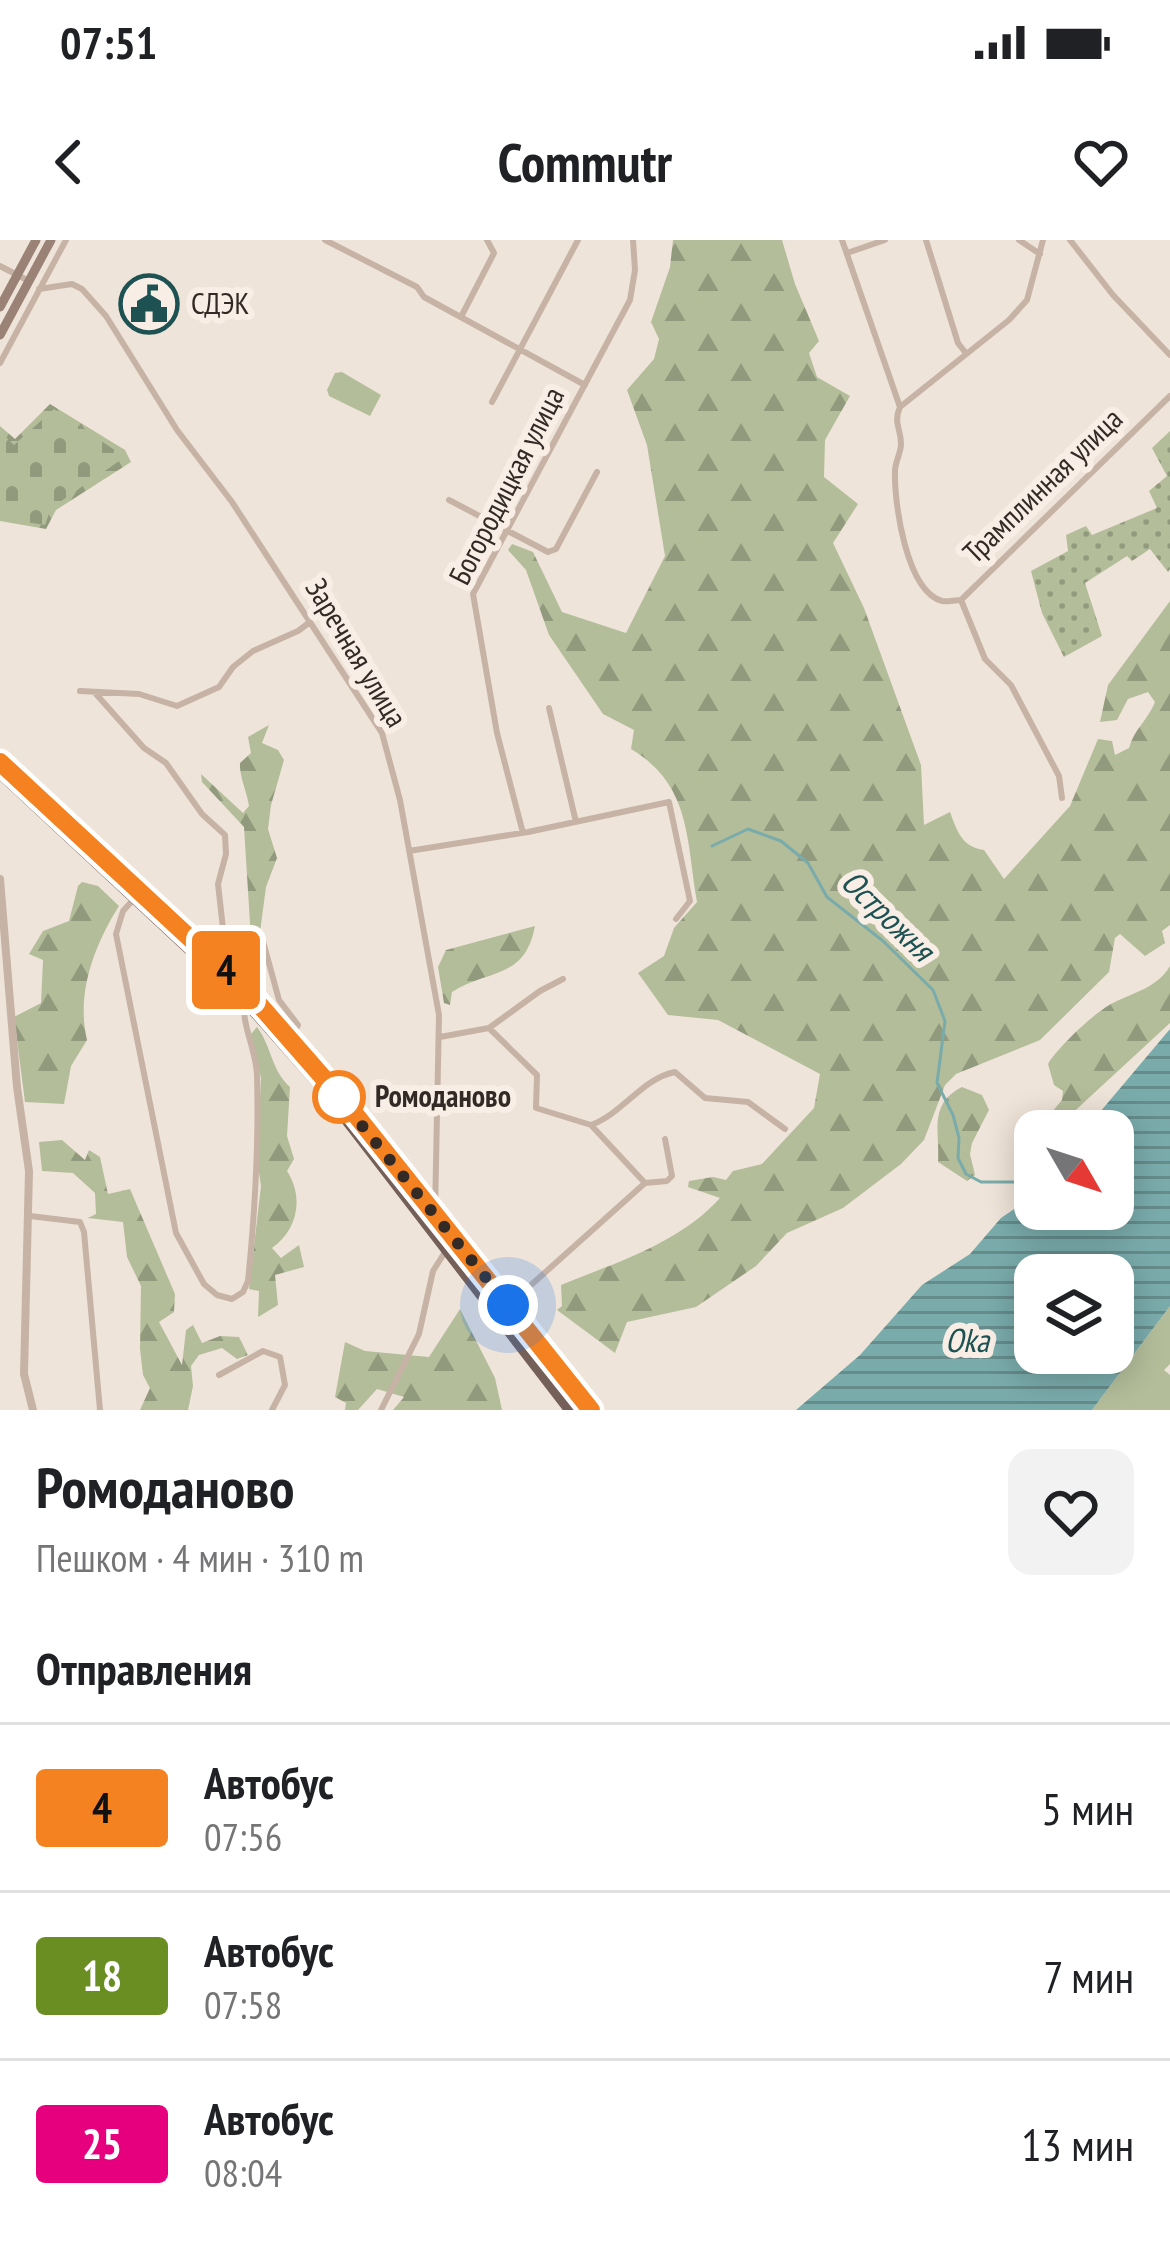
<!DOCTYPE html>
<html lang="ru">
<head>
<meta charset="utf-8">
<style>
	:root { --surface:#fff; --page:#f2f2f2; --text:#202124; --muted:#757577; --line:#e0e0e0 }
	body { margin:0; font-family:"PT Sans Narrow",sans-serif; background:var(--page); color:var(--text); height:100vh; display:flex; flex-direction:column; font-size:45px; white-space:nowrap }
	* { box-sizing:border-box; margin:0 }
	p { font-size:39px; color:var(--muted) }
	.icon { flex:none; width:66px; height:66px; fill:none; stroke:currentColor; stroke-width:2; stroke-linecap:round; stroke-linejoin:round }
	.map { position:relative; height:1170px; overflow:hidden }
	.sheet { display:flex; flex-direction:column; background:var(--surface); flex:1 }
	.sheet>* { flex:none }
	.badge { padding:0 24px; border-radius:9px; font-size:42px; line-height:78px }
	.needle { width:78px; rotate:129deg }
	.buttons { position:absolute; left:1014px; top:870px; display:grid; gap:24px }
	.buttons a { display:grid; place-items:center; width:120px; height:120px; border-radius:24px; background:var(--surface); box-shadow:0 6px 30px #0003; font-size:60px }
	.you { position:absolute; width:60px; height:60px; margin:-30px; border:9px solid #fff; border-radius:50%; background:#1a73e8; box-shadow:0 0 0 18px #1a73e833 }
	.map>.badge { position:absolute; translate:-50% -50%; box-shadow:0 0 0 6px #fff }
	h2 { padding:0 36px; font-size:45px; line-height:108px }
	.round { display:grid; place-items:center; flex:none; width:126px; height:126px; border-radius:24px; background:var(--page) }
	.head { display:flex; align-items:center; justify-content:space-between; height:204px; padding:0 36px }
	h1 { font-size:57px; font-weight:700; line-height:90px }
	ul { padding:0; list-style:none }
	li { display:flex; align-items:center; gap:36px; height:168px; padding:0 36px; border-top:3px solid var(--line) }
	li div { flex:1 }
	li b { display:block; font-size:45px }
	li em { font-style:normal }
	li .badge { min-width:132px; font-weight:700; text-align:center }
	.status { display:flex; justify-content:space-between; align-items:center; height:84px; padding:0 60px; background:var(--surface); direction:ltr }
	.status svg { height:33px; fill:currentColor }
	header { display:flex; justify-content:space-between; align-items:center; height:156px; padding:0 36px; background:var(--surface); font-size:54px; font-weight:700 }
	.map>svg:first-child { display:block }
</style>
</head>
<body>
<div class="status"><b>07:51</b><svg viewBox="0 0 49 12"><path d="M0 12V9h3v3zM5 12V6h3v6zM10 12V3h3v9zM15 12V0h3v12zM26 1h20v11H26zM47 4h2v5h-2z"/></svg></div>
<header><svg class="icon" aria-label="back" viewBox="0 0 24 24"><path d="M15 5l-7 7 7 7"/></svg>Commutr<svg class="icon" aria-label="heart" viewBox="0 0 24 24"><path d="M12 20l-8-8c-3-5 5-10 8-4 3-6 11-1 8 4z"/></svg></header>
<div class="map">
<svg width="1170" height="1170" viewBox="0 0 1170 1170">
	<defs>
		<pattern id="forest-firs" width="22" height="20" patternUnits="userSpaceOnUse" patternTransform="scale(3)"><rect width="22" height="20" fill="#b3bd9a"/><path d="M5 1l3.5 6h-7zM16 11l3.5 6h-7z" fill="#929a7d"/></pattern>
		<pattern id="cemetery-stones" width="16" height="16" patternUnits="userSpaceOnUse" patternTransform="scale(3)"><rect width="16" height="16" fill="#b3bd9a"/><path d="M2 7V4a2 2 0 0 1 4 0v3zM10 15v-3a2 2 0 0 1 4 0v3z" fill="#929a7d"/></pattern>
		<pattern id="garden-dots" width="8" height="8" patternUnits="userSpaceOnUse" patternTransform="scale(3)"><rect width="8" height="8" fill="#b3bd9a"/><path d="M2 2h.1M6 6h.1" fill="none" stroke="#929a7d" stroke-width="1.8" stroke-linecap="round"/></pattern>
		<pattern id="water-rules" width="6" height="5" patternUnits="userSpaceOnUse" patternTransform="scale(3)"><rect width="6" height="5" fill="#7aabab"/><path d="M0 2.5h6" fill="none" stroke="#658b8b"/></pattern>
	</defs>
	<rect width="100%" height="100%" fill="#efe4d9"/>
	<path fill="#b3bd9a" d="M 342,132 L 381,155 L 370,176 L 329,156 L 327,150 L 335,133 Z
		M 1170,1066 L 1170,1124 L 1164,1130 L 1170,1135 L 1170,1170 L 1092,1170 Z"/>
	<path fill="url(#forest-firs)" d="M 673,0 L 782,0 L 795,44 L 819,101 L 809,113 L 817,137 L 850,156 L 825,200 L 824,237 L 858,264 L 833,303 L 864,368 L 921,525 L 924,585 L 950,572 C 957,591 962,607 984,610 L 1004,639 L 1070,566 L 1098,499 L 1112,501 L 1115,515 L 1129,508 C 1134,489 1148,480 1155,462 L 1148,452 L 1128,459 L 1117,480 L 1100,482 L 1108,445 L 1170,361 L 1170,685 L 1162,691 L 1165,703 L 1145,716 L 1120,694 L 1115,698 L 1109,732 L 1040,800 L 956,834 L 945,845 L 924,900 L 901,924 L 843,968 L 787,993 L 756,1026 L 696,1067 L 627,1082 L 615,1113 L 557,1070 L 562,1066 L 561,1045 C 615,1023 680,1003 720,958 L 688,947 L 689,941 L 713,937 L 726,940 L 733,931 L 762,924 L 814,868 L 820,834 L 718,780 L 668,775 L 638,733 L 664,716 L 674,688 L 697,662 C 686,598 691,545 631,509 L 634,490 L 603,474 L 549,395 L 526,330 L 508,310 L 512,304 L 533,312 L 562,372 L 626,393 L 665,316 L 647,205 L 627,150 L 654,119 L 659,99 L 651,82 L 670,27 Z
		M 50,164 L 125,210 L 131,222 L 56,270 L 46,289 L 0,281 L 0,186 L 15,199 Z
		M 269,485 L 262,503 L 278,510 L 284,520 L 271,565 L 268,589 L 277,618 L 266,647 L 256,722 L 245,721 L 251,699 L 244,587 L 202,542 L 201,534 L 243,573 L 249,566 C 247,552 239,536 240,523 L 251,513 L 248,497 Z
		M 82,642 L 98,646 L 119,666 C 94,706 76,753 87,800 L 71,826 L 64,864 L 25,862 L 14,777 L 41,763 L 43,720 L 29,714 L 43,691 L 69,681 L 78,646 Z
		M 535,686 C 525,740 488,729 452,752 L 450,765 L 444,763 L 438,727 L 446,710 Z
		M 1170,726 L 1170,783 L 1053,891 L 1036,891 L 1062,860 L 1063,851 L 1054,845 L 1048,824 C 1057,808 1096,771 1113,763 C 1134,752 1157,748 1170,726 Z
		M 257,787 C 272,807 271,830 290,847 L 287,896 L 294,919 L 287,931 C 304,957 298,990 272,1008 L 281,1018 L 299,1005 L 304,1027 L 275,1035 L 278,1065 L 258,1077 L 259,1051 L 249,1049 L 261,946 L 257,919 L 261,838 L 251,794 Z
		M 962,847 L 982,855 L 989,870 L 972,903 L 970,914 L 975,935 L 967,941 L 938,922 C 940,892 928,864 962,847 Z
		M 62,900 L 85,920 L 89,910 L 100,917 L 108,954 L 130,949 L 175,1054 L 174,1072 L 159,1082 L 182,1125 L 186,1090 L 193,1085 L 202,1103 L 220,1096 L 239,1097 L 248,1115 L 237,1119 L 222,1108 L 199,1115 L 191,1126 L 193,1146 L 188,1170 L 140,1170 L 150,1148 L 143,1135 L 140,1109 L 141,1046 L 127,1017 L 123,982 L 88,978 L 96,974 L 95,953 L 73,933 L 42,931 L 39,902 Z
		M 460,1069 L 495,1138 L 502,1170 L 393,1170 L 404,1157 L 377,1149 L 358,1170 L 345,1170 L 346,1163 L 335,1157 L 345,1102 L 365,1111 L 429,1117 Z"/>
	<path fill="url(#cemetery-stones)" d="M 54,169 L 125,217 L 51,268 L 45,285 L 0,278 L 0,191 L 14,205 Z"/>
	<path fill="url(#garden-dots)" d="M 1170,191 L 1170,329 L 1168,332 L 1150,309 L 1132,321 L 1127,316 L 1085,343 L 1102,396 L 1064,417 L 1042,373 L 1031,331 L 1068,311 L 1066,295 L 1086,286 L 1092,295 L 1157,268 L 1149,251 L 1167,236 L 1152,208 Z"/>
	<path fill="url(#water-rules)" fill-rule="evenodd" d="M 1170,789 L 1170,1066 L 1092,1170 L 796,1170 L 860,1115 L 922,1045 L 970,1014 L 1001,978 L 1035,955 L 1035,969 L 1113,969 L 1113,891 L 1084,891 ZM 1035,1035 L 1113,1035 L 1113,1113 L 1035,1113 Z"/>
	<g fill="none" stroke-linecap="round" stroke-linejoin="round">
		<path stroke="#7aabab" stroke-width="3" d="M 712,606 L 748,589 L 781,601 L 808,623 L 827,657 L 883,701 L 933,750 L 945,781 L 937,843 L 953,875 L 959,898 L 958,918 L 966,934 L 981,942 L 1017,942 L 1035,953"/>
		<path stroke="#c7b3a6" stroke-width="6" d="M 325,0 L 417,47 L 424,57 L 585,145
			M 842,0 L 900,167
			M 926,0 L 958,103 L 965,112
			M 1019,0 L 1040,14
			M 1043,0 L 1027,60 L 1009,80 L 900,167 C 893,183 901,188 901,204 C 901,213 895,222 895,231 C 894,262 906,351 942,361 C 948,362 954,360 961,360 L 1170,156
			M 1070,0 L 1113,55 L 1170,115
			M 847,13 L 885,0
			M 0,26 L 29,41
			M 39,49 L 72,44 L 82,49 L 106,76 L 177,190 L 232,262 L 382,493 L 400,560 L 439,775 L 435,973
			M 462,75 L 494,13 L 487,0
			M 0,123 L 66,0
			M 492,162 L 578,0
			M 449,260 L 548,312 L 556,309 L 597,232
			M 961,360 L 985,419 L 1011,445 L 1059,536 L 1062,558
			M 80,451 L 139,454 L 177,466 L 219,447 L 233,427 L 253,411 L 298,391 L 310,382
			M 96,454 L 144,508 L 166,523 L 202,574 L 225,595 L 226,614 L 218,644 L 228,733
			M 549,468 L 576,582
			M 523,593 L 497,493 L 473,354 L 630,60 L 635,30 L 633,0
			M 409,611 L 528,592 L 669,562 L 690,661 L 676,679
			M 133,660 L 123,671 L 116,694 L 176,993 L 204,1044 L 217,1055 L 232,1059 L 243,1052 L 248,1041 C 255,972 259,904 257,835 C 256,809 242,787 244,761
			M 261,694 L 279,760 L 298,785 L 290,800
			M 489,788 L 537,835 L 536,868 L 591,885
			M 440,797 L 489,788 L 540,751 L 563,739
			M 665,899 L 672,936 L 667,941 L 645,943 L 591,885 C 622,874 643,838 675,832 L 705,858 L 748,862 L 785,889
			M 30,976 L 80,982 L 84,992 L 100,1170
			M 531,1045 L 645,943
			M 219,1135 L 263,1111 L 280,1117 L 285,1145 L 272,1170
			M 381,1170 L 419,1094 L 433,1031 L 445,1012"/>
		<path stroke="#c7b3a6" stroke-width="8" d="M 0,639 L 17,847 L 29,931 L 24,1134 L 33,1170"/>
		<path stroke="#9a8277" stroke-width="9" d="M 0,67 L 36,0
			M 0,95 L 51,0"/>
		<path stroke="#746058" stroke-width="10" d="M 0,522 L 250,753 L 355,875 L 591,1170
			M 0,534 L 244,761 L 322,849 L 569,1170"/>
	</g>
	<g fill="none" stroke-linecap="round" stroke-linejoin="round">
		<defs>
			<path id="line" d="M 0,522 L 250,754 L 355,874 L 591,1170"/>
		</defs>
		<use href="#line" stroke="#fff" stroke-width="27"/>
		<use href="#line" stroke="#f58220" stroke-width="18"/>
		<path stroke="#332a26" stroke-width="12" stroke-dasharray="0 21.6" d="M 339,857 L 337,855 L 508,1065"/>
	</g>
	<defs>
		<symbol id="civic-ring" viewBox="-11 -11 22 22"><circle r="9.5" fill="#f8eee5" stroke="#1e5152" stroke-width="1.5"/><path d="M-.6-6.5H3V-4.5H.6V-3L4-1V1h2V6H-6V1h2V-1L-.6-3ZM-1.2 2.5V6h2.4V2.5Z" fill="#1e5152"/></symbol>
	</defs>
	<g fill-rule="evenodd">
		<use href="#civic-ring" x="116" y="31" width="66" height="66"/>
	</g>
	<circle fill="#fff" stroke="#f58220" stroke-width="6" cx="339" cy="857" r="24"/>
	<g text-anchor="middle" stroke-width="12" stroke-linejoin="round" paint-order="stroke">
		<g font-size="30" fill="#332a26" stroke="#f8eee5" text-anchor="start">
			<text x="191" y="74">СДЭК</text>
		</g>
		<g font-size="30" fill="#332a26" stroke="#f8eee5">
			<text transform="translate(507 246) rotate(-63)" y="10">Богородицкая улица</text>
			<text transform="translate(1043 246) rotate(-44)" y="10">Трамплинная улица</text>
			<text transform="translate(356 413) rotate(59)" y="10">Заречная улица</text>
		</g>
		<g font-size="30" font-weight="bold" fill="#332a26" stroke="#f8eee5" text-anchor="start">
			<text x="375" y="867">Ромоданово</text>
		</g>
		<g font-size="33" font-style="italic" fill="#1e5152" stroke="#f8eee5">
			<text transform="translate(888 675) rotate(44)" y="12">Острожня</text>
			<text x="967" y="1112">Oka</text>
		</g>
	</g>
</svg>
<div class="buttons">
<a><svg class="needle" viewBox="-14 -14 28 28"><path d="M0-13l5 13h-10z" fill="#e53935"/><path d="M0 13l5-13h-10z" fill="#757577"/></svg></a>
<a><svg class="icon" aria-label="layers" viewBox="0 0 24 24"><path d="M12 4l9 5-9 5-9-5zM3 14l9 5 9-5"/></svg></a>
</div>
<div class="you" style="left:508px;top:1065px"></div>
<b class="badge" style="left:226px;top:730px;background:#f58220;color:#111">4</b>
</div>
<section class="sheet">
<div class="head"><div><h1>Ромоданово</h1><p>Пешком · 4 мин · 310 m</p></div><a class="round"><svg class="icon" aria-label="heart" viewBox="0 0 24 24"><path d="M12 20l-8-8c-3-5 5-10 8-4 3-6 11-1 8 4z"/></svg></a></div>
<h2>Отправления</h2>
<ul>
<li><span class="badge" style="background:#f58220;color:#111">4</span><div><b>Автобус</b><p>07:56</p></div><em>5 мин</em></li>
<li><span class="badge" style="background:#6b8e23;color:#fff">18</span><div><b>Автобус</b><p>07:58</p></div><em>7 мин</em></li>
<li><span class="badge" style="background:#e6007e;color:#fff">25</span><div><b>Автобус</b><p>08:04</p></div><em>13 мин</em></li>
</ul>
</section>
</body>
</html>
